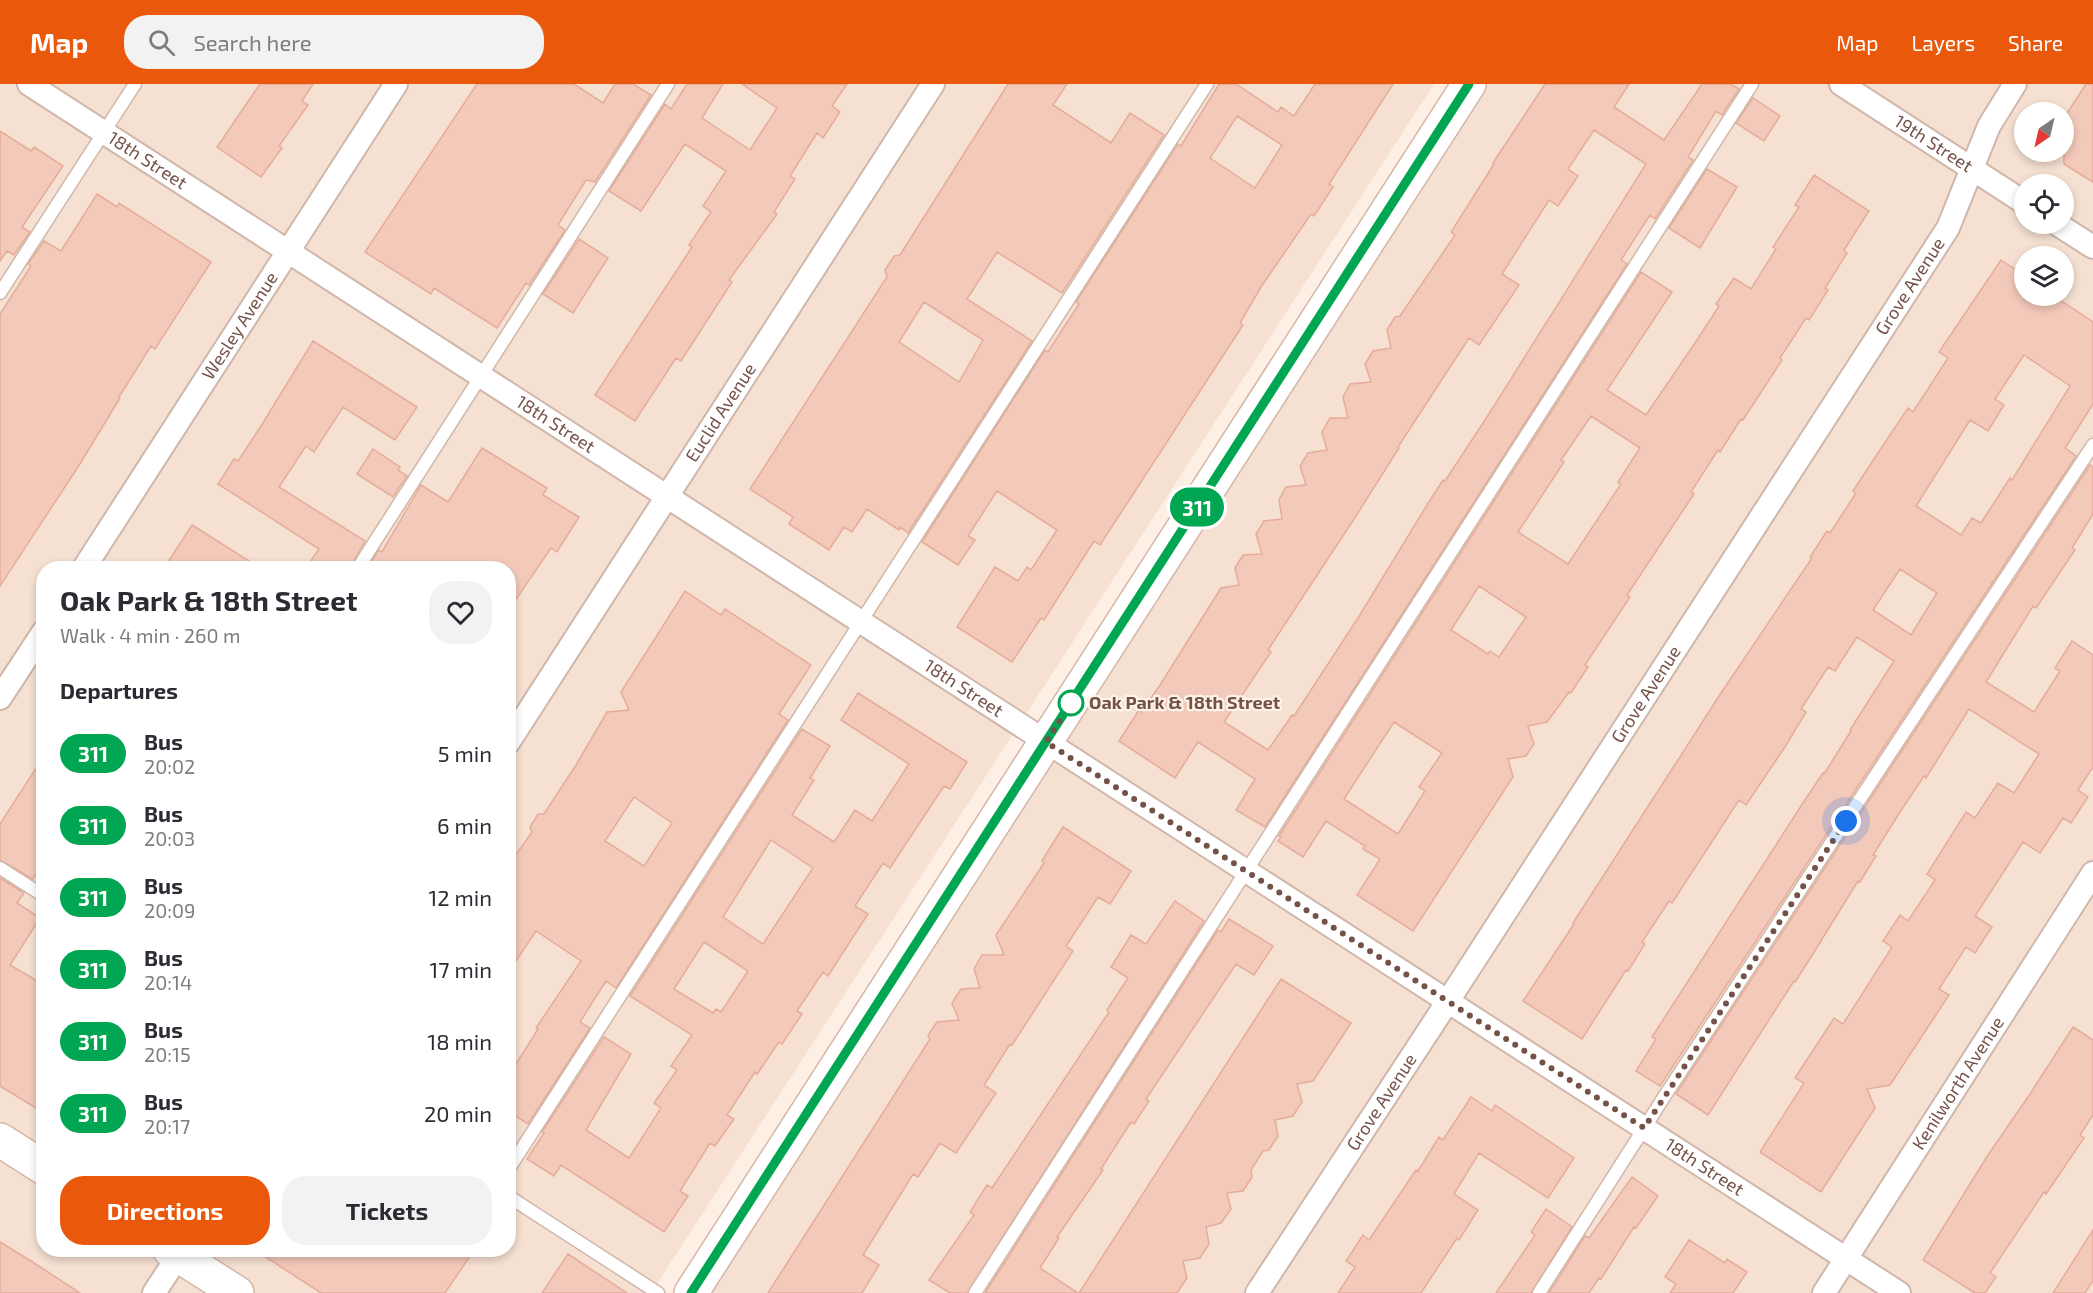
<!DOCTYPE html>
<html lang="en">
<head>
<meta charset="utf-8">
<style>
	:root { --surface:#fff; --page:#f2f2f3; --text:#2b2b33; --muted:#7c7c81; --accent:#ea580c }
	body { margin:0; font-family:"Exo 2",sans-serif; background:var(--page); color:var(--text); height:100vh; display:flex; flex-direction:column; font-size:22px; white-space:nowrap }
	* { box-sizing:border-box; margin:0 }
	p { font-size:20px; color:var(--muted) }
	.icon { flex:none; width:33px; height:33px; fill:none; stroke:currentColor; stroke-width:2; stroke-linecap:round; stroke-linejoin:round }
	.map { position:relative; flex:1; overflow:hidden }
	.drawer { position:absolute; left:36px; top:477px; width:480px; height:696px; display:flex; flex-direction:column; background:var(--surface); border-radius:24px; box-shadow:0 3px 9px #0003 }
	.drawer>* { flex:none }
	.badge { padding:0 12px; border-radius:20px; font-size:21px; line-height:39px }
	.needle { width:39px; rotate:214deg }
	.fabs { position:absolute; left:2014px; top:18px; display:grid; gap:12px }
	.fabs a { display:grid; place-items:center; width:60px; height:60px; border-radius:50%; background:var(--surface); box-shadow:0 3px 9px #0003; font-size:30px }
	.you { position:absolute; width:30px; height:30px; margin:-15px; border:4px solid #fff; border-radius:50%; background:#1a73e8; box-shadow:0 0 0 9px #1a73e833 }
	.map>.badge { position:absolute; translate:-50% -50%; box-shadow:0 0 0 3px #fff }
	h2 { padding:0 24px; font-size:22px; line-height:54px }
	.round { display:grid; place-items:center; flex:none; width:63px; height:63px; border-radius:24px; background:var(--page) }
	.overview { display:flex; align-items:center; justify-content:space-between; height:102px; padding:0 24px }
	h1 { font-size:28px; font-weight:700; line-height:45px }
	.action { display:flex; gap:12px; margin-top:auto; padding:12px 24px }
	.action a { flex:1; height:69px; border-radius:24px; background:var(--accent); color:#fff; font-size:24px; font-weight:700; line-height:69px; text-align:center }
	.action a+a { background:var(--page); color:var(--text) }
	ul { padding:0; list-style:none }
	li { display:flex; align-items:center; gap:18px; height:72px; padding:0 24px }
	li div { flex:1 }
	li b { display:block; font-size:22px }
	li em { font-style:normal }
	li .badge { min-width:66px; font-weight:700; text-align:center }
	header { display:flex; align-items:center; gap:36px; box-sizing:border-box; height:84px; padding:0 30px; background:var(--accent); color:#fff }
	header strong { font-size:28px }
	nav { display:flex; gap:33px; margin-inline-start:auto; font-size:21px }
	.search { width:420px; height:54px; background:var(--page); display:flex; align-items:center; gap:15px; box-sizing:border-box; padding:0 21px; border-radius:24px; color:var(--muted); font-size:22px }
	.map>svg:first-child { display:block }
</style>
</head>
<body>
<header>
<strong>Map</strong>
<div class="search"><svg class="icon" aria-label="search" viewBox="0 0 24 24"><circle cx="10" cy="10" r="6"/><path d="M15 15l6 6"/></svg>Search here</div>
<nav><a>Map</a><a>Layers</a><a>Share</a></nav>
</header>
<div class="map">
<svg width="2093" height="1209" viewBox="0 0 2093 1209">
	<rect width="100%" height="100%" fill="#fdefe3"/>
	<path fill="#f5e0d1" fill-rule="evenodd" d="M 0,0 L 1434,0 L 651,1209 L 0,1209 ZM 44,484 L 508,484 L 508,1166 L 44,1166 Z
		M 1474,0 L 1831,0 L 2025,126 L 2025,140 L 2045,140 L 2093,171 L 2093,1209 L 699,1209 ZM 2025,172 L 2064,172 L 2064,212 L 2025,212 Z
		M 1847,0 L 2093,0 L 2093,160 L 2064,140 L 2064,100 L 2025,100 L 2025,116 ZM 2025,28 L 2064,28 L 2064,68 L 2025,68 Z"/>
	<path fill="#f3c9ba" stroke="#e6ac9a" stroke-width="1.5" fill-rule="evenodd" d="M 260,0 L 313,0 L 302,17 L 308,21 L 279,62 L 282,64 L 261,93 L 217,63 Z
		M 477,0 L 574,0 L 603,19 L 615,0 L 633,0 L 651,11 L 595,98 L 586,96 L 558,141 L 565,146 L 529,201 L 526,199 L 497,244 L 434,204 L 431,210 L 365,168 Z
		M 687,0 L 723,0 L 702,34 L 750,66 L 777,24 L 742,0 L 847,0 L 832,22 L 840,28 L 823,54 L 817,49 L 790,92 L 795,95 L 774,128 L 777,130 L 729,196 L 732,198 L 681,277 L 676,274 L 635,337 L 595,311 L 692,163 L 689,161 L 711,128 L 703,122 L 726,87 L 685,60 L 641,127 L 609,107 L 665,20 L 671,25 Z
		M 1008,0 L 1067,0 L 1053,21 L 1111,59 L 1130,29 L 1164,51 L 1062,209 L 997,168 L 967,215 L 1032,257 L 908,449 L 900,443 L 899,446 L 867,425 L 852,448 L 844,443 L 829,466 L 789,440 L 793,433 L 750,405 L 887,193 L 885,186 L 894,172 L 900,171 ZM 924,218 L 983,256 L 959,298 L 899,258 Z
		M 1219,0 L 1236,0 L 1278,28 L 1281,23 L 1294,32 L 1315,0 L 1393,0 L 1329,100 L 1333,103 L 1314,132 L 1311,130 L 1261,203 L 1240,239 L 1243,241 L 1100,461 L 1094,457 L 1044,536 L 1041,534 L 1012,578 L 957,543 L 995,483 L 1018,497 L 1027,483 L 1031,486 L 1057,446 L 997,407 L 968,452 L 975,456 L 958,481 L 922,458 L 1045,266 L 1048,268 L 1079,220 L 1076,218 L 1178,60 L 1181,62 ZM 1237,32 L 1282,61 L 1255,104 L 1210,74 Z
		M 1545,0 L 1629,0 L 1614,23 L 1664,56 L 1702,0 L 1731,0 L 1739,5 L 1722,31 L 1716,27 L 1688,73 L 1693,76 L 1655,135 L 1650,131 L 1621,176 L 1627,180 L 1265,743 L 1236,726 L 1255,695 L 1198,658 L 1175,694 L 1119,657 L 1139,626 L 1141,628 L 1160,601 L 1221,504 L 1239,501 L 1235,484 L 1243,471 L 1262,470 L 1256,450 L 1264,437 L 1282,435 L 1279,416 L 1286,403 L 1306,401 L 1300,382 L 1308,369 L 1327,366 L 1322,348 L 1330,334 L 1348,334 L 1343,313 L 1350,300 L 1371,298 L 1365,280 L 1373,267 L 1391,264 L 1387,246 L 1395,233 L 1400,232 L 1455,151 L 1451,148 L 1494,80 L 1493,79 ZM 1594,46 L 1646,80 L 1487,333 L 1445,397 L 1443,396 L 1427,421 L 1358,534 L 1294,632 L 1292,631 L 1268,666 L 1224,638 L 1271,568 L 1268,566 L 1356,432 L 1399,364 L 1398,363 L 1469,254 L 1479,261 L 1519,201 L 1502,190 L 1549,116 L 1558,122 L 1578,92 L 1568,85 Z
		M 2086,0 L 2093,0 L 2093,98 L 2064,80 L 2064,34 Z
		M 1753,14 L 1780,32 L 1764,57 L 1736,39 Z
		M 0,47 L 31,67 L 34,63 L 63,82 L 22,143 L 30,148 L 14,171 L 7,167 L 0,177 Z
		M 1707,85 L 1737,103 L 1700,164 L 1669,144 Z
		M 1814,91 L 1869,127 L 1844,166 L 1847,169 L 1825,204 L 1828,206 L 1809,236 L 1806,234 L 1780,274 L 1782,276 L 1743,336 L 1741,335 L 1720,368 L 1718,366 L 1691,408 L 1694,410 L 1627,511 L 1630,513 L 1585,581 L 1588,583 L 1571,609 L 1569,608 L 1547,638 L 1528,642 L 1534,660 L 1526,672 L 1508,675 L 1513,693 L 1413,847 L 1357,811 L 1380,775 L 1363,765 L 1365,762 L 1326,737 L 1303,773 L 1278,757 L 1281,753 L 1279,752 L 1641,188 L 1672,208 L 1607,306 L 1646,331 L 1697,256 L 1719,222 L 1716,220 L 1734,194 L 1751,205 L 1776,165 L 1773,163 L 1799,123 L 1795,121 ZM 1591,332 L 1640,364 L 1618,398 L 1621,400 L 1568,480 L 1518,448 L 1564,378 L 1561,376 ZM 1479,502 L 1526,533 L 1499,573 L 1490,567 L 1488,570 L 1451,546 ZM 1394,638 L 1442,669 L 1419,703 L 1425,707 L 1398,750 L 1344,715 Z
		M 97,110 L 117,123 L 119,119 L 211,178 L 155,265 L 151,262 L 119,313 L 120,314 L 78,383 L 0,502 L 0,230 L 31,182 L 28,180 L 44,157 L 61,167 Z
		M 579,155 L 608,174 L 573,229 L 543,210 Z
		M 2001,176 L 2025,192 L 2025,212 L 2054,212 L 2093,238 L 2093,320 L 2065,364 L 2076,372 L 1660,1002 L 1636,987 L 1656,955 L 1652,953 L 1801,722 L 1823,689 L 1824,690 L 1851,647 L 1850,646 L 1894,577 L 1857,553 L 1835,587 L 1828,583 L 1801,625 L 1806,628 L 1785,663 L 1746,721 L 1739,716 L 1672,819 L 1669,817 L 1642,858 L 1645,860 L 1628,887 L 1626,886 L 1582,955 L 1523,917 L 1574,840 L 1573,839 L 1721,609 L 1812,474 L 1810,473 L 1827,447 L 1830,449 L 1856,409 L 1853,407 L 1876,372 L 1908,324 L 1913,328 L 1948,274 L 1939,268 ZM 2024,271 L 2070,302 L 2012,396 L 2010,394 L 1981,439 L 1972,434 L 1961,451 L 1916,422 L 1970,336 L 1988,347 L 2004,321 L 1995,315 ZM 1900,485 L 1937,509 L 1911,551 L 1873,526 Z
		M 313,257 L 417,323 L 395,356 L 343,323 L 314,368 L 306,362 L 279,403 L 365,457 L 350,484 L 306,484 L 319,465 L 218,400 L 234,375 L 238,377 L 261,342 Z
		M 482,364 L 547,404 L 543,411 L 579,433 L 557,468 L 551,464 L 508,527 L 508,484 L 367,484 L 379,466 L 382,468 L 421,401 L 448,418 Z
		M 373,365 L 400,383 L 398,386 L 407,392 L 393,413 L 357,390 Z
		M 2090,381 L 2093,383 L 2093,430 L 2072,464 L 2075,466 L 2036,524 L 2033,522 L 1986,598 L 2034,628 L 2060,587 L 2055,584 L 2072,557 L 2093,571 L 2093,683 L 2078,706 L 2088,713 L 2071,739 L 2063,734 L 2040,769 L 2023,758 L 1975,832 L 1992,843 L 1975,869 L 1966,863 L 1939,905 L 1949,911 L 1890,1001 L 1867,1005 L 1875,1024 L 1821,1108 L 1760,1068 L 1804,999 L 1795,994 L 1834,934 L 1843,940 L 1892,863 L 1883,857 L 1900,831 L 1908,837 L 1935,796 L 1927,790 L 1966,728 L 1975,734 L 1998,699 L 2014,709 L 2039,670 L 1969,625 L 1926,694 L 1924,692 L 1900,728 L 1873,771 L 1876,772 L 1860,798 L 1858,797 L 1811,873 L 1795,898 L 1794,897 L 1708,1031 L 1676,1010 Z
		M 192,441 L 260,484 L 164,484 Z
		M 685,507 L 721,531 L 725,525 L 811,581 L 779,630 L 788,636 L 616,904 L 606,897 L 580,938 L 590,944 L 528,1040 L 508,1027 L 508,993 L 538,945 L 536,944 L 581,877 L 536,847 L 508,889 L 508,782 L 532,748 L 530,743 L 538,730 L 544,730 L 576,681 L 607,628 L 629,626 L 621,608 ZM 634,713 L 672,739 L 644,782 L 605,757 Z
		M 858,609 L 967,678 L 950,705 L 944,702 L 890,784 L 883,779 L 855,822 L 868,830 L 828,892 L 823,888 L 797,927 L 802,930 L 782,960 L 779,958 L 757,990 L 755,988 L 727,1031 L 734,1035 L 715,1062 L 710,1059 L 680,1107 L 688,1112 L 664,1148 L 561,1081 L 554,1092 L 527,1075 L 544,1049 L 542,1048 L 604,953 L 631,970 L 586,1046 L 629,1074 L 661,1024 L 654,1019 L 677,986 L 671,982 L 692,951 L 630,912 L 802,645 L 830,662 L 810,694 L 814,696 L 792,731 L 834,758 L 855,726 L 872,737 L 909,680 L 841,636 ZM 771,756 L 813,784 L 763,860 L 723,833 ZM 704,858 L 748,887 L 721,928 L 716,925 L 713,929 L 674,905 Z
		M 44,672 L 44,778 L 33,795 L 0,776 L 0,740 Z
		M 1063,743 L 1131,787 L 1110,820 L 1098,813 L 1066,862 L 1073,867 L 1012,961 L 1010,960 L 984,1001 L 996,1009 L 956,1069 L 940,1059 L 918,1093 L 913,1090 L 863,1171 L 879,1181 L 862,1209 L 768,1209 L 930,955 L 928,951 L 937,938 L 959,936 L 952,919 L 961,905 L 980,904 L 974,885 L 982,871 L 1004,871 L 996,851 L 1044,779 L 1042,777 Z
		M 0,794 L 24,809 L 17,819 L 40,834 L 10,881 L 44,901 L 44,1029 L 0,1002 Z
		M 1175,817 L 1204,837 L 967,1209 L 950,1209 L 929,1196 L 974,1131 L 970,1128 L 987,1101 L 992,1104 L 1109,928 L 1107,926 L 1128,894 L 1111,883 L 1131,851 L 1146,860 Z
		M 1229,835 L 1273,862 L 1254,891 L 1236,880 L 1146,1015 L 1149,1017 L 1134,1040 L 1131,1038 L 1101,1085 L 1103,1086 L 1057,1153 L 1059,1154 L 1040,1184 L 1078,1209 L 985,1209 L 1218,846 L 1221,848 Z
		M 1281,895 L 1351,939 L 1313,997 L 1297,1000 L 1302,1018 L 1293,1032 L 1275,1036 L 1278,1052 L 1269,1066 L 1263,1067 L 1251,1086 L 1252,1093 L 1243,1107 L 1227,1109 L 1231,1125 L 1221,1139 L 1206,1143 L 1209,1160 L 1200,1174 L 1183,1177 L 1187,1194 L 1177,1209 L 1079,1209 Z
		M 2073,943 L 2093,956 L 2093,1031 L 2080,1051 L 2084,1054 L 2046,1110 L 2044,1108 L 1990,1189 L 1996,1193 L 1985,1209 L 1975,1209 L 1923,1176 L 1988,1071 L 2030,1010 Z
		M 1471,1013 L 1492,1027 L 1495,1021 L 1574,1074 L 1548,1114 L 1479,1069 L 1454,1110 L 1478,1126 L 1459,1156 L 1457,1154 L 1421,1209 L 1338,1209 L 1355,1183 L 1346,1177 L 1363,1151 L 1369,1156 L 1416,1086 L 1418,1087 L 1439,1053 L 1443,1056 Z
		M 1632,1093 L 1658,1112 L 1636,1144 L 1634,1143 L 1601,1195 L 1599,1194 L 1589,1209 L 1549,1209 L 1585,1152 L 1589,1154 Z
		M 1546,1125 L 1572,1143 L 1531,1209 L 1496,1209 L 1535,1151 L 1531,1148 Z
		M 2093,1146 L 2093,1197 L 2085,1209 L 2053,1209 Z
		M 1689,1156 L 1725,1179 L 1727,1175 L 1747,1188 L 1733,1209 L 1670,1209 L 1676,1200 L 1665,1193 Z
		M 0,1158 L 31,1177 L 80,1209 L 0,1209 Z
		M 255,1166 L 474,1166 L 445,1209 L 321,1209 Z
		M 568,1170 L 627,1209 L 542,1209 Z"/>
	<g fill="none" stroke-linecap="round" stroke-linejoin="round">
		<defs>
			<path id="lane" d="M 0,209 L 135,0
				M 358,484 L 668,0
				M 0,784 L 44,812
				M 508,1086 L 1207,0
				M 508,1112 L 658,1209
				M 975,1209 L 1752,0
				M 1539,1209 L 1664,1013 L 2093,361"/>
			<g id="street">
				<path id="s1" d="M 29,0 L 1899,1209"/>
				<path id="s2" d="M 1841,0 L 2025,119"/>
				<path d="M 2057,140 L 2093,163"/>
				<path id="s3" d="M 84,484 L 396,0"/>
				<path d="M 0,614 L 44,547"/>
				<path id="s4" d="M 508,659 L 933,0"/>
				<path d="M 154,1209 L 182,1166"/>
				<path id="s5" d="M 1257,1209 L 1448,917 L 1948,144 L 1989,42 L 2015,0"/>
				<path id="s6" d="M 1824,1209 L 2093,789"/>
			</g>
			<path id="secondary" d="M 0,1056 L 44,1084
				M 170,1166 L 237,1209
				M 691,1209 L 1469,0"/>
		</defs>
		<use href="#lane" stroke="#d0b7ac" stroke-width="15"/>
		<use href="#street" stroke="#d0b7ac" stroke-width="26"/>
		<use href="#secondary" stroke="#d4b6a9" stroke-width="36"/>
		<use href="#lane" stroke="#fff" stroke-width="12"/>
		<use href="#street" stroke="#fff" stroke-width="22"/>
		<use href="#secondary" stroke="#fff" stroke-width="33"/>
	</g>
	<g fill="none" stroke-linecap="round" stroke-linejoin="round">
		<defs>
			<path id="line" d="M 691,1209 L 1469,0"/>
		</defs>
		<use href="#line" stroke="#fff" stroke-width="14"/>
		<use href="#line" stroke="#00a651" stroke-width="9"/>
		<path stroke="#755248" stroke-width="6" stroke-dasharray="0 10.8" d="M 1071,619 L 1046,658 L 1644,1044 L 1846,737"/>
	</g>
	<circle fill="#fff" stroke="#00a651" stroke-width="3" cx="1071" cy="619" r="12"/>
	<g text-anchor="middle" stroke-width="4.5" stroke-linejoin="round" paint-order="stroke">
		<g font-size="18" fill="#755248" stroke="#fff4ea">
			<text dy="6" stroke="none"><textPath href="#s2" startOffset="110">19th Street</textPath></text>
			<text dy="6" stroke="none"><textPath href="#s1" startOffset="141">18th Street</textPath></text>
			<text dy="6" stroke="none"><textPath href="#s5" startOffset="1200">Grove Avenue</textPath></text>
			<text dy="6" stroke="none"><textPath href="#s3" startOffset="288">Wesley Avenue</textPath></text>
			<text dy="6" stroke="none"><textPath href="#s4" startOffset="393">Euclid Avenue</textPath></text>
			<text dy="6" stroke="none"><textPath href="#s1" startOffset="627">18th Street</textPath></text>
			<text dy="6" stroke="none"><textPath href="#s1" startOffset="1113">18th Street</textPath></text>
			<text dy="6" stroke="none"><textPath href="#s5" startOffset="714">Grove Avenue</textPath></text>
			<text dy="6" stroke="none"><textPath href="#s6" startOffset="249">Kenilworth Avenue</textPath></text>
			<text dy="6" stroke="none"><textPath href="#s5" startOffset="228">Grove Avenue</textPath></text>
			<text dy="6" stroke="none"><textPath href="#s1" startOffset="1995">18th Street</textPath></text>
		</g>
		<g font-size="18" font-weight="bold" fill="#755248" stroke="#fff4ea" text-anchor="start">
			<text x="1089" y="625">Oak Park &amp; 18th Street</text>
		</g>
	</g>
</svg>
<div class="fabs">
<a><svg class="needle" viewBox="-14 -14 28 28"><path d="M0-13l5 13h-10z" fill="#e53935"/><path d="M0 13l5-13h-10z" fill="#7c7c81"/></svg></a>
<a><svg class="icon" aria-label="locate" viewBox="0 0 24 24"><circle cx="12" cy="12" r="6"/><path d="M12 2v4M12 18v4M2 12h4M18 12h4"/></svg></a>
<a><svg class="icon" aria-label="layers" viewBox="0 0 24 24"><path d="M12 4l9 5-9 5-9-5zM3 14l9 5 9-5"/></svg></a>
</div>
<div class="you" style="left:1846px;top:737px"></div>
<b class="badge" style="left:1197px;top:423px;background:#00a651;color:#fff">311</b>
<section class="drawer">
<div class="overview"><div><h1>Oak Park &amp; 18th Street</h1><p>Walk · 4 min · 260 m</p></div><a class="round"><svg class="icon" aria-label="heart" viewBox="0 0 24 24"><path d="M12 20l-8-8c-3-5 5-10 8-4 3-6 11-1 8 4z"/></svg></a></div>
<h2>Departures</h2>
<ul>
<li><span class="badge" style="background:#00a651;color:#fff">311</span><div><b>Bus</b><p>20:02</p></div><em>5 min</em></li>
<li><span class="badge" style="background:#00a651;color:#fff">311</span><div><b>Bus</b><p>20:03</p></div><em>6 min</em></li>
<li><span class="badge" style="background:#00a651;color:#fff">311</span><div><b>Bus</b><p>20:09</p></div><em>12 min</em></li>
<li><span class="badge" style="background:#00a651;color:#fff">311</span><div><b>Bus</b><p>20:14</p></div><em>17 min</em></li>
<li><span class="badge" style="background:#00a651;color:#fff">311</span><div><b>Bus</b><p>20:15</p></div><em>18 min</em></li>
<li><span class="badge" style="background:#00a651;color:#fff">311</span><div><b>Bus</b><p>20:17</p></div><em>20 min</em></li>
</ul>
<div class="action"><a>Directions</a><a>Tickets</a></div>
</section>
</div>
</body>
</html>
